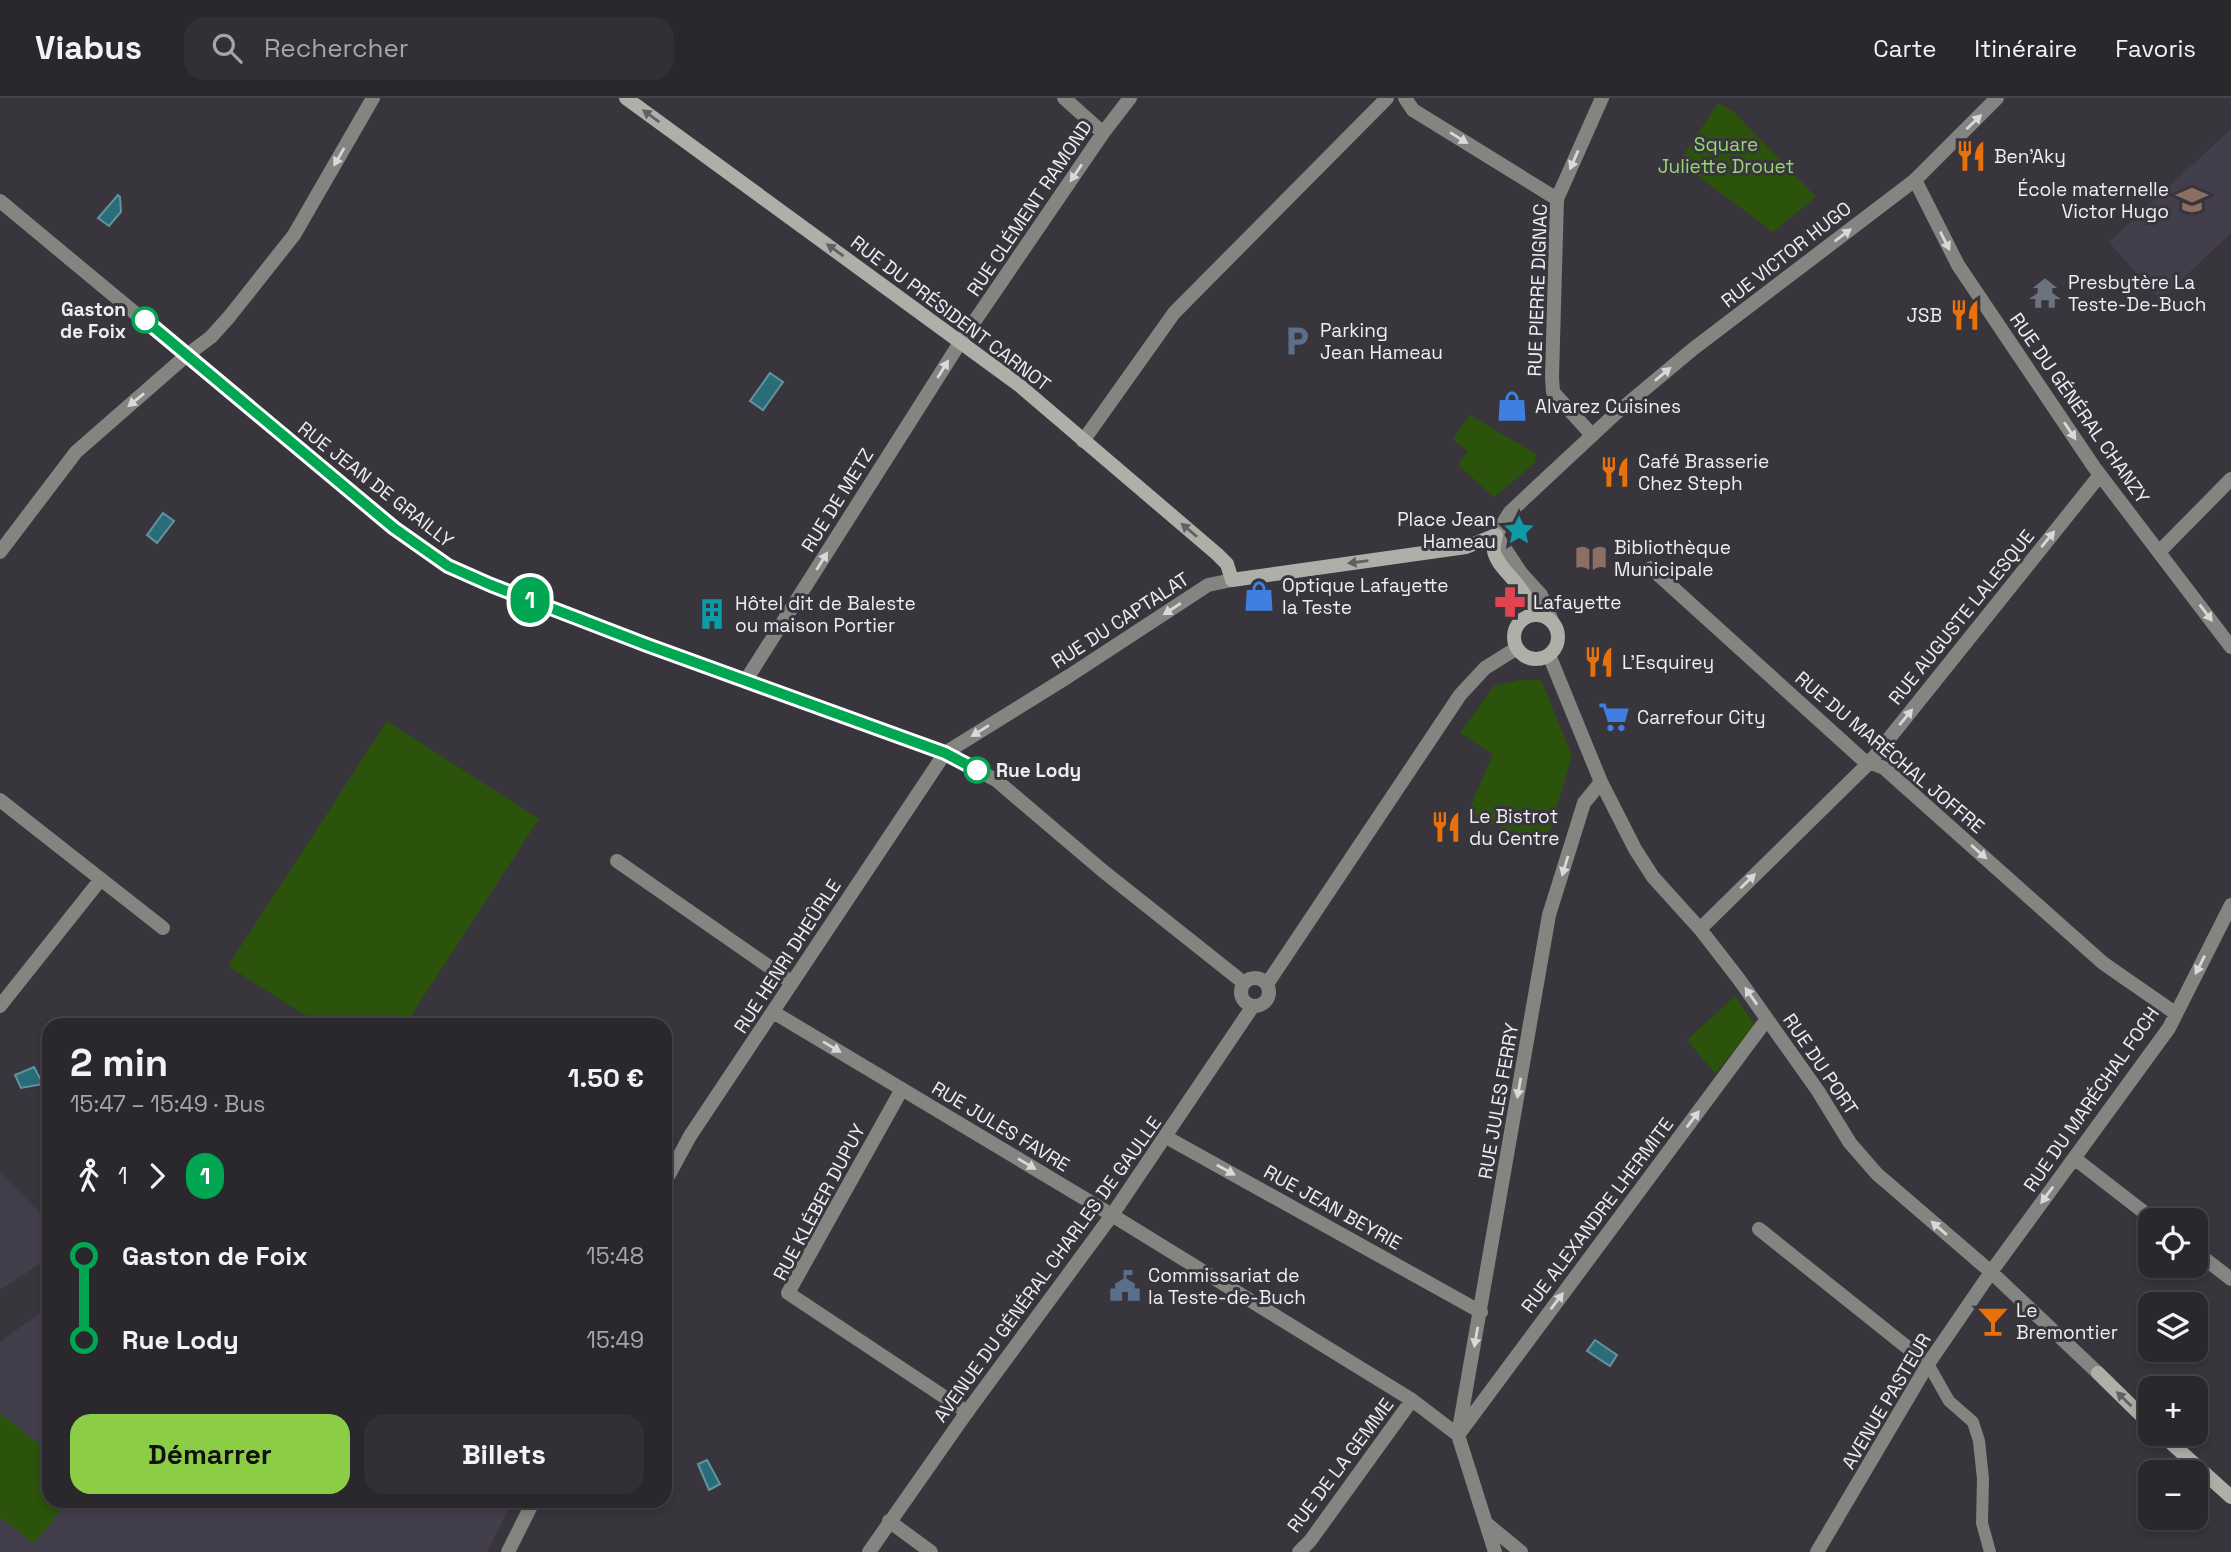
<!DOCTYPE html>
<html lang="fr">
<head>
<meta charset="utf-8">
<style>
	:root { --surface:#2a282d; --page:#323035; --text:#f1f3f6; --muted:#a5a6aa; --line:#464449; --accent:#8bce46 }
	body { margin:0; font-family:"Space Grotesk",sans-serif; background:var(--page); color:var(--text); height:100vh; display:flex; flex-direction:column; font-size:26px; white-space:nowrap }
	* { box-sizing:border-box; margin:0 }
	p { font-size:23px; color:var(--muted) }
	.icon { flex:none; width:38px; height:38px; fill:none; stroke:currentColor; stroke-width:2; stroke-linecap:round; stroke-linejoin:round }
	.map { position:relative; flex:1; overflow:hidden }
	.panel { position:absolute; left:42px; top:920px; width:630px; height:490px; display:flex; flex-direction:column; background:var(--surface); border-radius:21px; box-shadow:0 4px 10px #0003,0 0 0 2px var(--line) }
	.panel>* { flex:none }
	.badge { padding:0 14px; border-radius:23px; font-size:24px; line-height:46px }
	.buttons { position:absolute; left:2138px; top:1110px; display:grid; gap:14px }
	.buttons a { display:grid; place-items:center; width:70px; height:70px; border-radius:14px; background:var(--surface); box-shadow:0 4px 10px #0003,0 0 0 2px var(--line); font-size:35px }
	.map>.badge { position:absolute; translate:-50% -50%; box-shadow:0 0 0 4px #fff }
	.legs { display:flex; align-items:center; gap:10px; height:77px; padding:0 28px; font-size:23px }
	.legs p { margin-inline-start:auto }
	.headline { display:flex; align-items:center; justify-content:space-between; height:119px; padding:0 28px }
	h1 { font-size:38px; font-weight:700; line-height:52px }
	.button { display:flex; gap:14px; margin-top:auto; padding:14px 28px }
	.button a { flex:1; height:80px; border-radius:21px; background:var(--accent); color:#111; font-size:28px; font-weight:700; line-height:80px; text-align:center }
	.button a+a { background:var(--page); color:var(--text) }
	ul { padding:0 28px; list-style:none }
	li { display:flex; align-items:center; gap:24px; height:84px; font-size:26px }
	li i { display:grid; place-items:center; width:10px; height:100%; margin:0 9px; background:currentColor }
	li i::after { content:''; width:18px; height:18px; margin:-9px; border:5px solid; border-radius:50%; background:var(--surface) }
	li p { margin-inline-start:auto }
	li:first-child i { background:linear-gradient(#0000 50%,currentColor 0) }
	li:last-child i { background:linear-gradient(currentColor 50%,#0000 0) }
	header { display:flex; align-items:center; gap:42px; box-sizing:border-box; height:98px; padding:0 35px; background:var(--surface); border-bottom:2px solid var(--line) }
	header strong { font-size:33px }
	nav { display:flex; gap:38px; margin-inline-start:auto; font-size:24px }
	.search { width:490px; height:63px; background:var(--page); display:flex; align-items:center; gap:18px; box-sizing:border-box; padding:0 24px; border-radius:21px; color:var(--muted); font-size:26px }
	.map>svg:first-child { display:block }
</style>
</head>
<body>
<header>
<strong>Viabus</strong>
<div class="search"><svg class="icon" aria-label="search" viewBox="0 0 24 24"><circle cx="10" cy="10" r="6"/><path d="M15 15l6 6"/></svg>Rechercher</div>
<nav><a>Carte</a><a>Itinéraire</a><a>Favoris</a></nav>
</header>
<div class="map">
<svg width="2231" height="1454" viewBox="0 0 2231 1454">
	<rect width="100%" height="100%" fill="#38353c"/>
	<path fill="#433e4b" d="M 2231,31 L 2231,135 L 2160,202 L 2109,144 Z
		M 0,1075 L 49,1124 L 49,1160 L 0,1192 Z
		M 49,1208 L 49,1404 L 512,1404 L 487,1454 L 0,1454 L 0,1244 Z"/>
	<path fill="#2b530c" d="M 1718,5 L 1734,14 L 1816,99 L 1773,134 L 1679,64 Z
		M 1470,317 L 1536,356 L 1535,365 L 1494,399 L 1458,367 L 1468,354 L 1453,341 Z
		M 1519,582 L 1541,582 L 1572,658 L 1546,744 L 1466,718 L 1493,656 L 1460,635 L 1494,588 Z
		M 387,623 L 539,721 L 405,927 L 320,927 L 228,868 Z
		M 1735,898 L 1755,927 L 1715,976 L 1687,942 Z
		M 0,1315 L 49,1354 L 49,1404 L 68,1404 L 33,1446 L 0,1419 Z"/>
	<path fill="#296d7a" stroke="#64939e" stroke-width="2" d="M 118,97 L 120,99 L 121,114 L 109,128 L 98,120 Z
		M 770,275 L 783,284 L 763,312 L 750,303 Z
		M 163,415 L 174,423 L 157,445 L 147,437 Z
		M 34,969 L 43,986 L 21,990 L 15,977 Z
		M 1595,1242 L 1617,1257 L 1610,1268 L 1587,1253 Z
		M 707,1362 L 720,1386 L 709,1392 L 698,1366 Z"/>
	<g fill="none" stroke-linecap="round" stroke-linejoin="round">
		<path stroke="#848480" stroke-width="12" d="M 1928,1266 L 1949,1303 L 1973,1324 L 1979,1343 L 1983,1381 L 1982,1425 L 1990,1454"/>
		<path stroke="#848480" stroke-width="14" d="M 1064,0 L 1103,35
			M 1405,0 L 1413,12 L 1557,101
			M 1915,82 L 1958,167 L 2094,369 L 2231,549
			M 1083,343 L 1174,215 L 1387,0
			M 2160,453 L 2231,381
			M 0,454 L 76,354 L 187,257 L 211,239 L 229,219 L 294,137 L 373,0
			M 1651,470 L 1862,661 L 1884,670 L 2103,865 L 2175,915
			M 1549,557 L 1601,684 L 1635,751 L 1653,779 L 1700,831 L 1738,880 L 1818,993 L 1850,1045 L 1877,1076 L 1991,1174 L 2098,1275
			M 746,582 L 961,243 L 1103,35 L 1130,0
			M 0,702 L 163,830
			M 617,763 L 791,884
			M 1700,831 L 1871,663 L 2100,377
			M 0,908 L 101,781
			M 773,914 L 1102,1111 L 1412,1302 L 1458,1337 L 1495,1454
			M 902,991 L 788,1195 L 967,1314
			M 1166,1039 L 1481,1214
			M 2074,1060 L 2154,1122
			M 665,1084 L 690,1038 L 945,655 L 1069,578 L 1208,487 L 1232,482
			M 1759,1131 L 1928,1266
			M 2196,1154 L 2231,1181
			M 1461,1333 L 1767,921
			M 1458,1337 L 1549,817 L 1584,705 L 1601,684
			M 889,1423 L 931,1454
			M 1487,1426 L 1521,1454
			M 508,1454 L 533,1404
			M 1299,1454 L 1310,1443 L 1412,1302
			M 1817,1454 L 1928,1266 L 1991,1174 L 2169,930 L 2231,807"/>
		<path stroke="#848480" stroke-width="14" d="M 0,103 L 394,430 L 448,468 L 491,487 L 647,547 L 945,655 L 996,682 L 1103,773 L 1244,885
			M 1592,337 L 1553,294 L 1552,279 L 1557,101 L 1602,0
			M 1552,523 L 1541,497 L 1521,475 L 1496,437 L 1510,414 L 1614,317 L 1693,251 L 1915,82 L 1997,0
			M1241 894a14 14 0 1 1 28 0a14 14 0 1 1-28 0Z
			M 1267,886 L 1460,597 L 1485,570 L 1517,550
			M 869,1454 L 967,1314 L 1112,1117 L 1253,908"/>
		<path stroke="#afafa9" stroke-width="14" d="M 626,0 L 1019,287 L 1217,456 L 1227,466 L 1232,482 L 1466,449 L 1496,437
			M 1496,437 C 1495,442 1493,448 1494,453 C 1497,472 1528,487 1532,517
			M1514 539a22 22 0 1 1 44 0a22 22 0 1 1-44 0Z
			M 2098,1275 L 2151,1327
			M 2160,1335 L 2231,1399"/>
	</g>
	<defs><path id="oneway-solid" d="M-6-.8H1V-3.2L6.5 0L1 3.2V.8H-6Z" transform="scale(1.75)"/></defs>
	<g fill="#626062">
		<use href="#oneway-solid" transform="translate(651 18) rotate(-144)"/>
		<use href="#oneway-solid" transform="translate(835 152) rotate(-144)"/>
		<use href="#oneway-solid" transform="translate(1189 432) rotate(-140)"/>
		<use href="#oneway-solid" transform="translate(1358 464) rotate(172)"/>
		<use href="#oneway-solid" transform="translate(2124 1301) rotate(-136)"/>
	</g>
	<g fill="#dad8db">
		<use href="#oneway-solid" transform="translate(1974 24) rotate(-44)"/>
		<use href="#oneway-solid" transform="translate(1459 40) rotate(32)"/>
		<use href="#oneway-solid" transform="translate(339 59) rotate(120)"/>
		<use href="#oneway-solid" transform="translate(1574 62) rotate(114)"/>
		<use href="#oneway-solid" transform="translate(1076 75) rotate(124)"/>
		<use href="#oneway-solid" transform="translate(1843 137) rotate(-37)"/>
		<use href="#oneway-solid" transform="translate(1945 143) rotate(63)"/>
		<use href="#oneway-solid" transform="translate(943 271) rotate(-58)"/>
		<use href="#oneway-solid" transform="translate(1663 276) rotate(-40)"/>
		<use href="#oneway-solid" transform="translate(136 302) rotate(141)"/>
		<use href="#oneway-solid" transform="translate(2070 333) rotate(56)"/>
		<use href="#oneway-solid" transform="translate(2048 441) rotate(-51)"/>
		<use href="#oneway-solid" transform="translate(822 463) rotate(-58)"/>
		<use href="#oneway-solid" transform="translate(1172 511) rotate(147)"/>
		<use href="#oneway-solid" transform="translate(2206 515) rotate(53)"/>
		<use href="#oneway-solid" transform="translate(1906 619) rotate(-51)"/>
		<use href="#oneway-solid" transform="translate(980 633) rotate(148)"/>
		<use href="#oneway-solid" transform="translate(1979 754) rotate(42)"/>
		<use href="#oneway-solid" transform="translate(1565 768) rotate(107)"/>
		<use href="#oneway-solid" transform="translate(1748 783) rotate(-44)"/>
		<use href="#oneway-solid" transform="translate(2200 867) rotate(117)"/>
		<use href="#oneway-solid" transform="translate(1751 898) rotate(-125)"/>
		<use href="#oneway-solid" transform="translate(832 949) rotate(31)"/>
		<use href="#oneway-solid" transform="translate(1519 990) rotate(100)"/>
		<use href="#oneway-solid" transform="translate(1693 1021) rotate(-53)"/>
		<use href="#oneway-solid" transform="translate(1027 1066) rotate(31)"/>
		<use href="#oneway-solid" transform="translate(1226 1072) rotate(29)"/>
		<use href="#oneway-solid" transform="translate(2047 1097) rotate(126)"/>
		<use href="#oneway-solid" transform="translate(1939 1130) rotate(-139)"/>
		<use href="#oneway-solid" transform="translate(1557 1203) rotate(-53)"/>
		<use href="#oneway-solid" transform="translate(1476 1239) rotate(100)"/>
	</g>
	<g fill="none" stroke-linecap="round" stroke-linejoin="round">
		<defs>
			<path id="line-1" d="M 145,222 L 394,430 L 448,468 L 491,487 L 647,547 L 945,655 L 977,672"/>
		</defs>
		<use href="#line-1" stroke="#fff" stroke-width="16"/>
		<use href="#line-1" stroke="#00a651" stroke-width="10"/>
	</g>
	<defs>
		<symbol id="restaurant-bare" viewBox="-9 -9 18 18"><path d="M-5-6h1v4h1v-4h1v4h1v-4h1v5L-1.5 .5V6h-2V.5L-5-1ZM5-6V6H3V1.5H1.5Q1.5-4 5-6Z" fill="#e8710a" stroke="#38353c" stroke-width="2.5" paint-order="stroke"/></symbol>
		<symbol id="school-bare" viewBox="-9 -9 18 18"><path d="M0-5L7-2L0 1L-7-2ZM-4 1L0 2.5L4 1V4Q0 6-4 4Z" fill="#8d6e63" stroke="#38353c" stroke-width="2.5" paint-order="stroke"/></symbol>
		<symbol id="temple-bare" viewBox="-9 -9 18 18"><path d="M0-6L5-2H3V0L6.5 2.5H4V6H1.5V3h-3V6H-4V2.5H-6.5L-3 0V-2H-5Z" fill="#6b7280" stroke="#38353c" stroke-width="2.5" paint-order="stroke"/></symbol>
		<symbol id="parking-bare" viewBox="-9 -9 18 18"><path d="M-3.5-5.5H1a3.5 3.5 0 0 1 0 7H-1V5.5H-3.5ZM-1-3.4V-.6H.8a1.4 1.4 0 0 0 0-2.8Z" fill="#5c6f8a" stroke="#38353c" stroke-width="2.5" paint-order="stroke"/></symbol>
		<symbol id="shop-bare" viewBox="-9 -9 18 18"><path d="M-5-2.5h2.3a2.7 3.5 0 0 1 5.4 0H5L5.5 6h-11ZM-1.5-2.5h3a1.5 2.3 0 0 0-3 0Z" fill="#3f7fe0" stroke="#38353c" stroke-width="2.5" paint-order="stroke"/></symbol>
		<symbol id="sight-bare" viewBox="-9 -9 18 18"><path d="M0-6L1.8-2.2L6-1.7L2.9 1.2L3.7 5.4L0 3.3L-3.7 5.4L-2.9 1.2L-6-1.7L-1.8-2.2Z" fill="#0f9aa8" stroke="#38353c" stroke-width="2.5" paint-order="stroke"/></symbol>
		<symbol id="library-bare" viewBox="-9 -9 18 18"><path d="M-6-4Q-3-5.5-.7-3.5V5Q-3 3-6 4ZM6-4Q3-5.5 .7-3.5V5Q3 3 6 4Z" fill="#8d6e63" stroke="#38353c" stroke-width="2.5" paint-order="stroke"/></symbol>
		<symbol id="pharmacy-bare" viewBox="-9 -9 18 18"><path d="M-2-6h4v4h4v4h-4v4h-4v-4h-4v-4h4Z" fill="#e0444e" stroke="#38353c" stroke-width="2.5" paint-order="stroke"/></symbol>
		<symbol id="building-bare" viewBox="-9 -9 18 18"><path d="M-4-6H4V6H1V3H-1V6H-4ZM-2.5-4.3h1.7v1.8h-1.7ZM.8-4.3h1.7v1.8H.8ZM-2.5-1h1.7V.8h-1.7ZM.8-1h1.7V.8H.8Z" fill="#0f9aa8" stroke="#38353c" stroke-width="2.5" paint-order="stroke"/></symbol>
		<symbol id="supermarket-bare" viewBox="-9 -9 18 18"><path d="M-6-5.5h2.5l.6 2H6L4.5 2H-2.5L-4.4-4H-6ZM-1.5 3.2a1.3 1.3 0 1 0 .1 0ZM3 3.2a1.3 1.3 0 1 0 .1 0Z" fill="#3f7fe0" stroke="#38353c" stroke-width="2.5" paint-order="stroke"/></symbol>
		<symbol id="civic-bare" viewBox="-9 -9 18 18"><path d="M-.6-6.5H3V-4.5H.6V-3L4-1V1h2V6H-6V1h2V-1L-.6-3ZM-1.2 2.5V6h2.4V2.5Z" fill="#5c6f8a" stroke="#38353c" stroke-width="2.5" paint-order="stroke"/></symbol>
		<symbol id="bar-bare" viewBox="-9 -9 18 18"><path d="M-6-5H6L.8 .8V4.5H3.5V6h-7V4.5H-.8V.8Z" fill="#e8710a" stroke="#38353c" stroke-width="2.5" paint-order="stroke"/></symbol>
	</defs>
	<g fill-rule="evenodd">
		<use href="#restaurant-bare" x="1949" y="36" width="44" height="44"/>
		<use href="#school-bare" x="2170" y="80" width="44" height="44"/>
		<use href="#temple-bare" x="2023" y="173" width="44" height="44"/>
		<use href="#restaurant-bare" x="1943" y="195" width="44" height="44"/>
		<use href="#parking-bare" x="1275" y="221" width="44" height="44"/>
		<use href="#shop-bare" x="1490" y="286" width="44" height="44"/>
		<use href="#restaurant-bare" x="1593" y="352" width="44" height="44"/>
		<use href="#sight-bare" x="1497" y="410" width="44" height="44"/>
		<use href="#library-bare" x="1569" y="438" width="44" height="44"/>
		<use href="#shop-bare" x="1237" y="476" width="44" height="44"/>
		<use href="#pharmacy-bare" x="1488" y="482" width="44" height="44"/>
		<use href="#building-bare" x="690" y="494" width="44" height="44"/>
		<use href="#restaurant-bare" x="1577" y="542" width="44" height="44"/>
		<use href="#supermarket-bare" x="1592" y="597" width="44" height="44"/>
		<use href="#restaurant-bare" x="1424" y="707" width="44" height="44"/>
		<use href="#civic-bare" x="1103" y="1166" width="44" height="44"/>
		<use href="#bar-bare" x="1971" y="1201" width="44" height="44"/>
	</g>
	<g fill="#fff" stroke="#00a651" stroke-width="3.5">
		<circle cx="145" cy="222" r="12"/>
		<circle cx="977" cy="672" r="12"/>
	</g>
	<g text-anchor="middle" stroke-width="6" stroke-linejoin="round" paint-order="stroke">
		<g font-size="19" fill="#97d773" stroke="#38353c">
			<text x="1726" y="53">Square<tspan x="1726" dy="22">Juliette Drouet</tspan></text>
		</g>
		<g font-size="19" fill="#efedf2" stroke="#38353c" text-anchor="start">
			<text x="1994" y="65">Ben'Aky</text>
			<text x="2169" y="98" text-anchor="end">École maternelle<tspan x="2169" dy="22">Victor Hugo</tspan></text>
			<text x="2068" y="191">Presbytère La<tspan x="2068" dy="22">Teste-De-Buch</tspan></text>
			<text x="1942" y="224" text-anchor="end">JSB</text>
			<text x="1320" y="239">Parking<tspan x="1320" dy="22">Jean Hameau</tspan></text>
			<text x="1535" y="315">Alvarez Cuisines</text>
			<text x="1638" y="370">Café Brasserie<tspan x="1638" dy="22">Chez Steph</tspan></text>
			<text x="1496" y="428" text-anchor="end">Place Jean<tspan x="1496" dy="22">Hameau</tspan></text>
			<text x="1614" y="456">Bibliothèque<tspan x="1614" dy="22">Municipale</tspan></text>
			<text x="1282" y="494">Optique Lafayette<tspan x="1282" dy="22">la Teste</tspan></text>
			<text x="1533" y="511">Lafayette</text>
			<text x="735" y="512">Hôtel dit de Baleste<tspan x="735" dy="22">ou maison Portier</tspan></text>
			<text x="1622" y="571">L'Esquirey</text>
			<text x="1637" y="626">Carrefour City</text>
			<text x="1469" y="725">Le Bistrot<tspan x="1469" dy="22">du Centre</tspan></text>
			<text x="1148" y="1184">Commissariat de<tspan x="1148" dy="22">la Teste-de-Buch</tspan></text>
			<text x="2016" y="1219">Le<tspan x="2016" dy="22">Bremontier</tspan></text>
		</g>
		<g font-size="19" fill="#efedf2" stroke="#38353c">
			<text transform="translate(1029 110) rotate(-56)" y="7">RUE CLÉMENT RAMOND</text>
			<text transform="translate(1786 156) rotate(-38)" y="7">RUE VICTOR HUGO</text>
			<text transform="translate(1537 192) rotate(-88)" y="7">RUE PIERRE DIGNAC</text>
			<text transform="translate(951 215) rotate(37)" y="7">RUE DU PRÉSIDENT CARNOT</text>
			<text transform="translate(2080 310) rotate(55)" y="7">RUE DU GÉNÉRAL CHANZY</text>
			<text transform="translate(376 386) rotate(38)" y="7">RUE JEAN DE GRAILLY</text>
			<text transform="translate(837 402) rotate(-58)" y="7">RUE DE METZ</text>
			<text transform="translate(1961 519) rotate(-51)" y="7">RUE AUGUSTE LALESQUE</text>
			<text transform="translate(1120 522) rotate(-33)" y="7">RUE DU CAPTALAT</text>
			<text transform="translate(1890 654) rotate(40)" y="7">RUE DU MARÉCHAL JOFFRE</text>
			<text transform="translate(787 858) rotate(-57)" y="7">RUE HENRI DHEÛRLE</text>
			<text transform="translate(1821 966) rotate(56)" y="7">RUE DU PORT</text>
			<text transform="translate(2091 1001) rotate(-55)" y="7">RUE DU MARÉCHAL FOCH</text>
			<text transform="translate(1498 1003) rotate(-80)" y="7">RUE JULES FERRY</text>
			<text transform="translate(1001 1028) rotate(31)" y="7">RUE JULES FAVRE</text>
			<text transform="translate(819 1104) rotate(-62)" y="7">RUE KLÉBER DUPUY</text>
			<text transform="translate(1333 1109) rotate(29)" y="7">RUE JEAN BEYRIE</text>
			<text transform="translate(1597 1117) rotate(-53)" y="7">RUE ALEXANDRE LHERMITE</text>
			<text transform="translate(1047 1171) rotate(-54)" y="7">AVENUE DU GÉNÉRAL CHARLES DE GAULLE</text>
			<text transform="translate(1886 1303) rotate(-59)" y="7">AVENUE PASTEUR</text>
			<text transform="translate(1340 1367) rotate(-53)" y="7">RUE DE LA GEMME</text>
		</g>
		<g font-size="19" font-weight="bold" fill="#efedf2" stroke="#38353c" text-anchor="end">
			<text x="126" y="218">Gaston<tspan x="126" dy="22">de Foix</tspan></text>
			<text x="996" y="679" text-anchor="start">Rue Lody</text>
		</g>
	</g>
</svg>
<div class="buttons">
<a><svg class="icon" aria-label="locate" viewBox="0 0 24 24"><circle cx="12" cy="12" r="6"/><path d="M12 2v4M12 18v4M2 12h4M18 12h4"/></svg></a>
<a><svg class="icon" aria-label="layers" viewBox="0 0 24 24"><path d="M12 4l9 5-9 5-9-5zM3 14l9 5 9-5"/></svg></a>
<a>+</a>
<a>−</a>
</div>
<b class="badge" style="left:530px;top:502px;background:#00a651;color:#fff">1</b>
<section class="panel">
<div class="headline"><div><h1>2 min</h1><p>15:47 – 15:49 · Bus</p></div><b>1.50 €</b></div>
<div class="legs"><svg class="icon" aria-label="walk" viewBox="0 0 24 24"><circle cx="13" cy="4" r="2"/><path d="M13 8l-2 6 4 7M11 14l-3 7M7 12l3-4h3l4 4"/></svg>1<svg class="icon" aria-label="forward" viewBox="0 0 24 24"><path d="M9 5l7 7-7 7"/></svg><b class="badge" style="background:#00a651;color:#fff">1</b></div>
<ul>
<li><i style="color:#00a651"></i><b>Gaston de Foix</b><p>15:48</p></li>
<li><i style="color:#00a651"></i><b>Rue Lody</b><p>15:49</p></li>
</ul>
<div class="button"><a>Démarrer</a><a>Billets</a></div>
</section>
</div>
</body>
</html>
